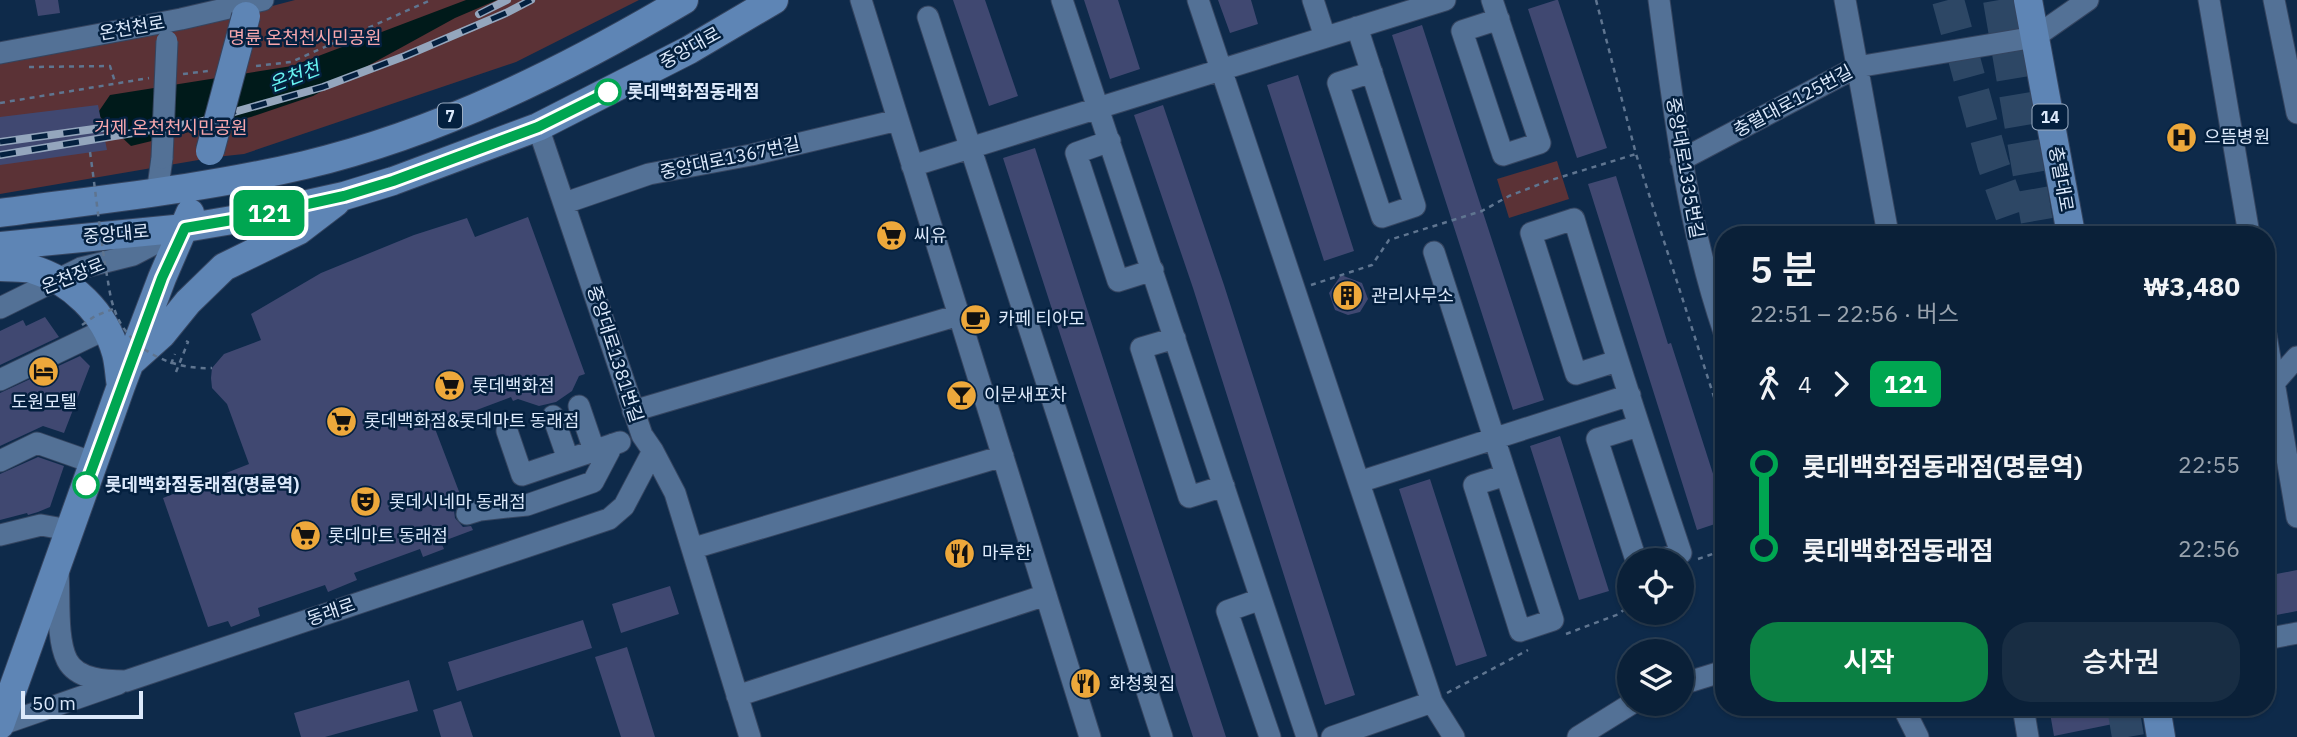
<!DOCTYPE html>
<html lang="ko">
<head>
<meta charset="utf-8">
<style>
	:root { --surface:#0a2038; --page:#182d43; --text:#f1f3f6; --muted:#99a3ae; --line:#2a3e53; --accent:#0b8043 }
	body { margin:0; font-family:"IBM Plex Sans","Noto Sans KR",sans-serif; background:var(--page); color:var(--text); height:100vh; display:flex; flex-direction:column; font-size:26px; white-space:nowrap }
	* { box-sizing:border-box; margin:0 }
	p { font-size:23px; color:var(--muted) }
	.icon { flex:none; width:38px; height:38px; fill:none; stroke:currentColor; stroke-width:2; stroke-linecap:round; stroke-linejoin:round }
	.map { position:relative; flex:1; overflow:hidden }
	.sheet { position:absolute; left:1715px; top:226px; width:560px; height:490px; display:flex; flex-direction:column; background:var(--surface); border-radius:28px; box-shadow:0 2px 5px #0004,0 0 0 2px var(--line) }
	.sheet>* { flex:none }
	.badge { padding:0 14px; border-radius:10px; font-size:24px; line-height:46px }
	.tools { position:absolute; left:1617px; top:548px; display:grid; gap:14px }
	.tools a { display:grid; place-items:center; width:77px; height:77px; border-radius:50%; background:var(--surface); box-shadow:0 2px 5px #0004,0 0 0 2px var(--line); font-size:35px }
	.scale { position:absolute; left:21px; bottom:18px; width:122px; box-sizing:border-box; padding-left:7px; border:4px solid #dce9fb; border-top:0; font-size:19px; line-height:24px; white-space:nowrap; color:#dce9fb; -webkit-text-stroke:5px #04203f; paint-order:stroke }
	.map>.badge { position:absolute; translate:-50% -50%; box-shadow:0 0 0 4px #fff }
	.legs { display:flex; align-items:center; gap:10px; height:77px; padding:0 35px; font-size:23px }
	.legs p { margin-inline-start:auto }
	.summary { display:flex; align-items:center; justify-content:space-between; height:119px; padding:0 35px }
	h1 { font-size:38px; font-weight:600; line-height:52px }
	.cta { display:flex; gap:14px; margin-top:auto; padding:14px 35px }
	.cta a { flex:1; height:80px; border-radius:28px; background:var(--accent); color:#fff; font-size:28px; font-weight:600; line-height:80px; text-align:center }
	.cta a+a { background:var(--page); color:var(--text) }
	ul { padding:0 35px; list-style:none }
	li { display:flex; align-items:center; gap:24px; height:84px; font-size:26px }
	li i { display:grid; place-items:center; width:10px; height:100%; margin:0 9px; background:currentColor }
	li i::after { content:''; width:18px; height:18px; margin:-9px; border:5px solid; border-radius:50%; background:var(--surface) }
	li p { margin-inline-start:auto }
	li:first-child i { background:linear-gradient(#0000 50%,currentColor 0) }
	li:last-child i { background:linear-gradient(currentColor 50%,#0000 0) }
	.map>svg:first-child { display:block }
</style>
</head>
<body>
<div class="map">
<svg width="2297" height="737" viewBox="0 0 2297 737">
	<rect width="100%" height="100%" fill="#0e2a4a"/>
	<path fill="#5b3236" d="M 295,0 L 639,0 L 516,62 L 244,154 L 216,157 L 0,194 L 0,64 L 180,30 Z
		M 1557,161 L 1569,199 L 1509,218 L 1497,179 Z"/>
	<path fill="#001a1a" d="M 466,0 L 497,0 L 455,18 L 313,96 L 251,117 L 131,146 L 97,114 L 110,95 L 292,66 Z"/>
	<path fill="#404871" d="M 35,0 L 58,0 L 60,13 L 38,16 Z
		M 953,0 L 985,0 L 1018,96 L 989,106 Z
		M 1084,0 L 1118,0 L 1140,69 L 1110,79 Z
		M 1218,0 L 1251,0 L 1258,24 L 1230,33 Z
		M 1556,0 L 1558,0 L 1607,148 L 1577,158 L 1528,9 Z
		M 1422,25 L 1544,400 L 1513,410 L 1392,35 Z
		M 1298,75 L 1354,251 L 1324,261 L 1267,85 Z
		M 98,105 L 107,150 L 0,165 L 0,117 Z
		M 1163,105 L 1224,285 L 1355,695 L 1325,705 L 1193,288 L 1134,115 Z
		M 1035,148 L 1161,538 L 1226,737 L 1193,737 L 1060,334 L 1003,158 Z
		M 1616,176 L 1668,344 L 1671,343 L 1724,508 L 1724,521 L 1697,530 L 1588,184 Z
		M 528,217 L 585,374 L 579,376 L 572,391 L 556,402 L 539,406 L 518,399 L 513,401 L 511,397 L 434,426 L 463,502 L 454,510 L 455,518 L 463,527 L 471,526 L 473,530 L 441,542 L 444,549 L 423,557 L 420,549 L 354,573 L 357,580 L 328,592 L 325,585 L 258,608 L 260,616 L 231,627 L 228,621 L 208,627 L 163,498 L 249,464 L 227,404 L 212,388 L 211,378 L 212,368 L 224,354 L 261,340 L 251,314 L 321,273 L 414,235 L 467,218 L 475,237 Z
		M 1341,275 L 1362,283 L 1368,299 L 1360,312 L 1348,315 L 1335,310 L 1329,293 Z
		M 45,317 L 59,337 L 0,365 L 0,331 L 23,320 L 26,326 Z
		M 80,356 L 90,366 L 64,433 L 43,426 L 0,446 L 0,393 Z
		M 1560,436 L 1609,591 L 1579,600 L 1530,446 Z
		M 38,457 L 64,466 L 50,507 L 38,512 L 28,515 L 27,513 L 0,520 L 0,474 Z
		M 1430,479 L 1487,656 L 1456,666 L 1399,489 Z
		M 2297,570 L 2297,611 L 2266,617 L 2266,576 Z
		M 670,586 L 679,614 L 621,633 L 612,604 Z
		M 583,620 L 592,648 L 457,691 L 448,662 Z
		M 627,647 L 655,737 L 621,737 L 595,657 Z
		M 409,680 L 418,711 L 325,737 L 301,737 L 294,713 Z
		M 461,701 L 473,737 L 441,737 L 433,710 Z
		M 2049,707 L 2110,707 L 2113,724 L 2054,736 Z"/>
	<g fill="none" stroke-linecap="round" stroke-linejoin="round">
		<path stroke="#2d4765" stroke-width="32" stroke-dasharray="32 16" stroke-linecap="butt" d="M 1948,0 L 1993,164 L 2018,234
			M 1999,0 L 2039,234
			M 2123,707 L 2128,737"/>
		<defs>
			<path id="minor" d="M 861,0 L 1090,737
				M 1062,0 L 1307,737
				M 1198,0 L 1432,702 L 1454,737
				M 1313,0 L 1325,37
				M 1492,0 L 1540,143 L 1503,155 L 1462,31 L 1499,19
				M 1659,0 C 1674,112 1687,224 1724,332
				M 1845,0 L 1888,234
				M 2209,0 L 2249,234
				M 2274,0 L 2297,113
				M 928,17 L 1162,737
				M 1357,27 L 1415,206 L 1382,217 L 1338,83 L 1372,72
				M 0,53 L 181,19 L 263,0
				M 538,127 L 642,435 L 653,451 L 675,493 L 750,737
				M 1110,141 L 1076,153 L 1118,281 L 1153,270
				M 1681,160 L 1857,67 L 2035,37 L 2088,0
				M 912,166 L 1445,0
				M 157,194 L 162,158
				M 565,203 L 649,174 L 751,155 L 898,120
				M 1434,252 L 1553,620 L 1520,631 L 1474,485 L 1506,475
				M 0,308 L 81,268 L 133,255 L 177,232
				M 2266,335 L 2297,517
				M 1175,338 L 1141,348 L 1189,497 L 1224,486
				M 1617,361 L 1576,374 L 1531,233 L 1574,219 C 1608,331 1644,442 1681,553 L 1659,560
				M 0,380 L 106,329
				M 2267,388 L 2274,383 L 2297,357
				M 579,406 L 594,450
				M 633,411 L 959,315
				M 553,416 L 568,459
				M 507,431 L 522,475 L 620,442
				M 0,461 L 37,443 L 94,463
				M 1359,482 L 1630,395
				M 467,514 L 480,510 L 527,505 L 593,482 L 613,444
				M 0,535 L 41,525 L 69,530
				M 694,548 L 1003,456
				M 1636,560 L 1597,439 L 1638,426
				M 58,572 C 60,596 56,638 67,660 C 77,680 107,681 126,681 L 609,519 L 624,506 L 653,451
				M 1261,599 L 1227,611 L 1270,737
				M 2266,639 L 2297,633
				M 1682,684 L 1724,671
				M 737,696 L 1046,595
				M 1903,707 L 1918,737
				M 2023,707 L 2028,737
				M 0,725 L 118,684
				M 1332,737 L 1432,702
				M 1578,737 L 1631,704"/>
			<path id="major" d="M 2028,0 L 2071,234
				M 0,213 C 102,199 204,189 305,165 C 439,133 566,70 684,0
				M 0,246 L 185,228 L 244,218 L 344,196 L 393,181 L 538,127 L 689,50 L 774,0
				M 0,267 C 10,268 22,267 32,269 C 72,281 105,313 116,353 C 119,364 119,375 121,386
				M 133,360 L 162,334 L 188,302 L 224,267 L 298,231 L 336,202
				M 2156,707 L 2161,737
				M 0,725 L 121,386 L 162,278 L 190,213"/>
		</defs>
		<use href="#minor" stroke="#354560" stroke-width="23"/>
		<use href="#major" stroke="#354560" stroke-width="30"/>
		<path stroke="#5f7590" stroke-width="2.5" stroke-dasharray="5 5" stroke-linecap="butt" d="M 1596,0 L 1636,154 L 1724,428
			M 256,66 L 291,62 L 431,0
			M 29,67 L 110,66 L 115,82
			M 183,74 L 208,71
			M 0,103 L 149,78
			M 1311,285 L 1372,265 L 1389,240 L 1482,211 L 1509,196 L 1548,181 L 1636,154
			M 171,364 L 175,354
			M 176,372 L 188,342 L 186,341
			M 1698,559 L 1724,550
			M 1566,634 L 1619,614 L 1629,605
			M 1447,693 L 1528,650"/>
		<use href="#minor" stroke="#537196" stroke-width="21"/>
		<use href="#major" stroke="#5e85b5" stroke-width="28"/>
		<defs>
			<path id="rail" d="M 479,14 L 507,0
				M 0,142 L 123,125
				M 0,155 L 199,122 L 323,87 L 405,56 L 506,13 L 531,0"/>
		</defs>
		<use href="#rail" stroke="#94a6bd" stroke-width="8"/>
		<use href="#rail" stroke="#04203f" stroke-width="5" stroke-dasharray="16" stroke-linecap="butt"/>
		<defs>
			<path id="minor-bridge" d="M 162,158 L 167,41"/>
			<path id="major-bridge" d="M 210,151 L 246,16"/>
		</defs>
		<use href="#minor-bridge" stroke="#354560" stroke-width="23" stroke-linecap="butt"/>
		<use href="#major-bridge" stroke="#354560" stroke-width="30" stroke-linecap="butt"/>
		<path stroke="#5f7590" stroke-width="2.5" stroke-dasharray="5 5" stroke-linecap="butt" d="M 90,152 C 96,194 100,235 107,276 C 109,286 110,298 114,308 C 127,350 172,370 212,368
			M 82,325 L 95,316 L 113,309"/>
		<use href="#minor-bridge" stroke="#537196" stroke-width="21"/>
		<use href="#major-bridge" stroke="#5e85b5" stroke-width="28"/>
	</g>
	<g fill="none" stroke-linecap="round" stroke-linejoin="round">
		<defs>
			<path id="line-1" d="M 86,485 L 162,278 L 185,228 L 244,218 L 344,196 L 393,181 L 538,127 L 608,92"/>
		</defs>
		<use href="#line-1" stroke="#fff" stroke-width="16"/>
		<use href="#line-1" stroke="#00a651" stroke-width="10"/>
	</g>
	<defs>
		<symbol id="hospital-disc" viewBox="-11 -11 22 22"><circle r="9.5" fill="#eda83b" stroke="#04203f"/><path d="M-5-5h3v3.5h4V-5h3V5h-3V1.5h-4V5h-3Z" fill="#111"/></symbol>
		<symbol id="supermarket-disc" viewBox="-11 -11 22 22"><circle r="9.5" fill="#eda83b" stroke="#04203f"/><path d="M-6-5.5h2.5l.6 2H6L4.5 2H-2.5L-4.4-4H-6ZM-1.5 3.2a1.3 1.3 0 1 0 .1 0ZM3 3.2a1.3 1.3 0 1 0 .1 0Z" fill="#111"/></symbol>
		<symbol id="building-disc" viewBox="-11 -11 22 22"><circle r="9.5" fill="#eda83b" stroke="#04203f"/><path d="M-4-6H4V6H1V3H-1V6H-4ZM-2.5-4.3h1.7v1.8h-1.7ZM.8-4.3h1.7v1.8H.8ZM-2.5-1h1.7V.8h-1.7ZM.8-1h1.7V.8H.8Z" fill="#111"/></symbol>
		<symbol id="cafe-disc" viewBox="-11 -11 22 22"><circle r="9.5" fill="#eda83b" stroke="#04203f"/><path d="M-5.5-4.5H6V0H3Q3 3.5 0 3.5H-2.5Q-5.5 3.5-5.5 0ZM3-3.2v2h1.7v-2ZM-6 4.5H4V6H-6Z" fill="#111"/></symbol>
		<symbol id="hotel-disc" viewBox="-11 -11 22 22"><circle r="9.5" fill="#eda83b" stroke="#04203f"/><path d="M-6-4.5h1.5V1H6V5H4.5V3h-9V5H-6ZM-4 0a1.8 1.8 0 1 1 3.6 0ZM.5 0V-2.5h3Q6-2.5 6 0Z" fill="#111"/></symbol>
		<symbol id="bar-disc" viewBox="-11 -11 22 22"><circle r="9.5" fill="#eda83b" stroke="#04203f"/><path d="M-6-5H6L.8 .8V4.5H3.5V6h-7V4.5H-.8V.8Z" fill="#111"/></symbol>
		<symbol id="theatre-disc" viewBox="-11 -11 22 22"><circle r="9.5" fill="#eda83b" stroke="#04203f"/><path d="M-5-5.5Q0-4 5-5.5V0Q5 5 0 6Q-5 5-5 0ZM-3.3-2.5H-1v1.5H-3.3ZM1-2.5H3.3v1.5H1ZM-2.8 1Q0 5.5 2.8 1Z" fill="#111"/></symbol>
		<symbol id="restaurant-disc" viewBox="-11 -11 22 22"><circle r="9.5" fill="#eda83b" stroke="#04203f"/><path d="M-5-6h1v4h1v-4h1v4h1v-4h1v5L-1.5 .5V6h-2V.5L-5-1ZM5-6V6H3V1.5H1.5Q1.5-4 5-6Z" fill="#111"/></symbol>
	</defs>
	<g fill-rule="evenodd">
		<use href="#hospital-disc" x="2164" y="120" width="35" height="35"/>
		<use href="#supermarket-disc" x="874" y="218" width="35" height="35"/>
		<use href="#building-disc" x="1330" y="278" width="35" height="35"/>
		<use href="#cafe-disc" x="958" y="302" width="35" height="35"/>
		<use href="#hotel-disc" x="26" y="354" width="35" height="35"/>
		<use href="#supermarket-disc" x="432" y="368" width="35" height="35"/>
		<use href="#bar-disc" x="944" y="378" width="35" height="35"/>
		<use href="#supermarket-disc" x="324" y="404" width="35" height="35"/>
		<use href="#theatre-disc" x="348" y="484" width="35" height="35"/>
		<use href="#supermarket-disc" x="288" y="518" width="35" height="35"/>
		<use href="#restaurant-disc" x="942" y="536" width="35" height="35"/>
		<use href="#restaurant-disc" x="1068" y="666" width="35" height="35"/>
	</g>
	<g fill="#fff" stroke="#00a651" stroke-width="3.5">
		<circle cx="608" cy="92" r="12"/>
		<circle cx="86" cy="485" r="12"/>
	</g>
	<g text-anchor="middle" stroke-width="5" stroke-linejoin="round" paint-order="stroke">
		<g fill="#04203f" stroke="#9badc3" stroke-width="2">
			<rect x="438" y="103.5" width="24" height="25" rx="5"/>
			<rect x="2032.5" y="104.5" width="35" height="25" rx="5"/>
		</g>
		<g font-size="16" font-weight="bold" fill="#dce9fb">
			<text x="450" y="122">7</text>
			<text x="2050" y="123">14</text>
		</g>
		<g font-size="18" fill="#dce9fb" stroke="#04203f">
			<text transform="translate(132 28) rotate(-10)" y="6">온천천로</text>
			<text transform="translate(690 48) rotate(-29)" y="6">중앙대로</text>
			<text transform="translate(1793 101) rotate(-28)" y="6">충렬대로125번길</text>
			<text transform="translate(730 158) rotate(-12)" y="6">중앙대로1367번길</text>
			<text transform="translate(1685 168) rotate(80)" y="6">중앙대로1335번길</text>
			<text transform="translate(2061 179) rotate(80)" y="6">충렬대로</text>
			<text transform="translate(116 234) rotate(-5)" y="6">중앙대로</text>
			<text transform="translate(73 276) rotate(-22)" y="6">온천장로</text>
			<text transform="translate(615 354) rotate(72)" y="6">중앙대로1381번길</text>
			<text transform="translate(331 612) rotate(-19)" y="6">동래로</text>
		</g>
		<g font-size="18" fill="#f8a7ad" stroke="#04203f">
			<text x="305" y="44">명륜 온천천시민공원</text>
			<text x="171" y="134">거제 온천천시민공원</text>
		</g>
		<g font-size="18" font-weight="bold" fill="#dce9fb" stroke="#04203f" text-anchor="start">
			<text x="627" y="98">롯데백화점동래점</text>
			<text x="105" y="491">롯데백화점동래점(명륜역)</text>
		</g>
		<g font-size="18" fill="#dce9fb" stroke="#04203f" text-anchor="start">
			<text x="2204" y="143">으뜸병원</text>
			<text x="914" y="242">씨유</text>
			<text x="1371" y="302">관리사무소</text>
			<text x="998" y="325">카페 티아모</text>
			<text x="472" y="392">롯데백화점</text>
			<text x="984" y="401">이문새포차</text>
			<text x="44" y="408" text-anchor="middle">도원모텔</text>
			<text x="364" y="427">롯데백화점&amp;롯데마트 동래점</text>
			<text x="389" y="508">롯데시네마 동래점</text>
			<text x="328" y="542">롯데마트 동래점</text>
			<text x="982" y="559">마루한</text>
			<text x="1109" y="690">화청횟집</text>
		</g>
		<g font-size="19" font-style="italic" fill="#68f4f3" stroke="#04203f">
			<text transform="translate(294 76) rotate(-21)" y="7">온천천</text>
		</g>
	</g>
</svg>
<div class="tools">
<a><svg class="icon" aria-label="locate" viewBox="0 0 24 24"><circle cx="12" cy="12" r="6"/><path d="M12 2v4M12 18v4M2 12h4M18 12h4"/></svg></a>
<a><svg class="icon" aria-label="layers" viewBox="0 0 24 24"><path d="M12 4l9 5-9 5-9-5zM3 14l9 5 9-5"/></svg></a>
</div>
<div class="scale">50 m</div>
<b class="badge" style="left:269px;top:213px;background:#00a651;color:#fff">121</b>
<section class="sheet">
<div class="summary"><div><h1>5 분</h1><p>22:51 – 22:56 · 버스</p></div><b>₩3,480</b></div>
<div class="legs"><svg class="icon" aria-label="walk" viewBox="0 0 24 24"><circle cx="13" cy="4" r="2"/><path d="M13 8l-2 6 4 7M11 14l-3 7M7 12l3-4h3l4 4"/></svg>4<svg class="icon" aria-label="forward" viewBox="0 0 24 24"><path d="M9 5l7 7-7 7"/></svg><b class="badge" style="background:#00a651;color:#fff">121</b></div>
<ul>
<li><i style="color:#00a651"></i><b>롯데백화점동래점(명륜역)</b><p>22:55</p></li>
<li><i style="color:#00a651"></i><b>롯데백화점동래점</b><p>22:56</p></li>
</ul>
<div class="cta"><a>시작</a><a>승차권</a></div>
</section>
</div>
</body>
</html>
